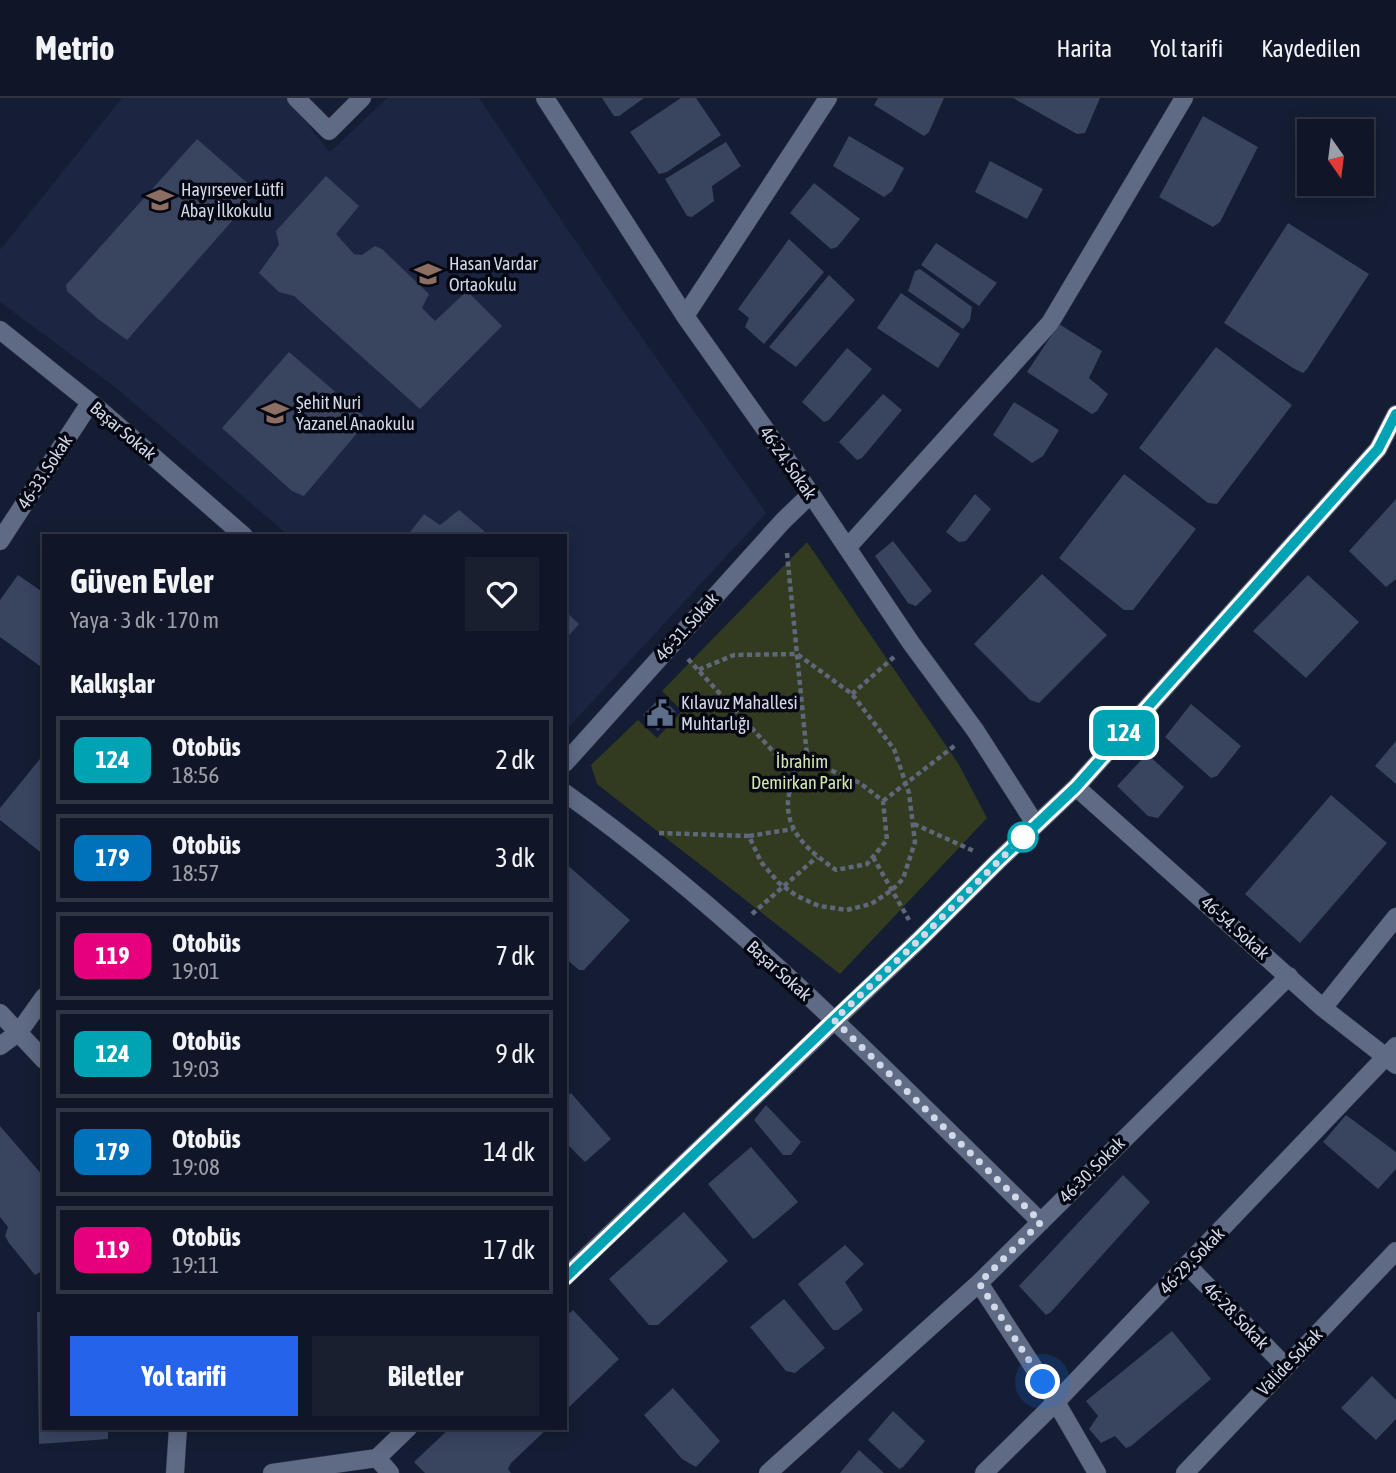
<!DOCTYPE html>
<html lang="tr">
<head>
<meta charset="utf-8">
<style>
	:root { --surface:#101627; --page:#191f2f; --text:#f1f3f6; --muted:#9c9fa7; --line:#303544; --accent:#2563eb }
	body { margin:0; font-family:"Asap Condensed",sans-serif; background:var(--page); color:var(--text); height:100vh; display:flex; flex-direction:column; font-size:26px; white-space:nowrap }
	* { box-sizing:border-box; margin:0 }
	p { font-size:23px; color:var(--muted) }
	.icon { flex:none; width:38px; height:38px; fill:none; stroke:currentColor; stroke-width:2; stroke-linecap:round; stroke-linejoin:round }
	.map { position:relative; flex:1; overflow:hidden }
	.side { position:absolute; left:42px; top:436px; width:525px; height:896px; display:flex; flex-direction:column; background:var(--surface); border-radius:0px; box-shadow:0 4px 18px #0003,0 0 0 2px var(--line) }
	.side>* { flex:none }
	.badge { padding:0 14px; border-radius:10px; font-size:24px; line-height:46px }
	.needle { width:46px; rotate:166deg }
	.controls { position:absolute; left:1297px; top:21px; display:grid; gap:14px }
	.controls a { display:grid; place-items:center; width:77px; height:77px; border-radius:0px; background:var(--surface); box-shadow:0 4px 18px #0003,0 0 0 2px var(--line); font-size:35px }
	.you { position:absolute; width:35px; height:35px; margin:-18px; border:5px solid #fff; border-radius:50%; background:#1a73e8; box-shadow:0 0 0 10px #1a73e833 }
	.map>.badge { position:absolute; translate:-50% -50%; box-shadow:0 0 0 4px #fff }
	h2 { padding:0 28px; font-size:26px; line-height:63px }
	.round { display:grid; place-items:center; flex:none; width:74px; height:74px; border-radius:0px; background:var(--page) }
	.overview { display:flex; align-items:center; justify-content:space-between; height:119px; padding:0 28px }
	h1 { font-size:33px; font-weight:700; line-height:52px }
	.cta { display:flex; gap:14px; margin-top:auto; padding:14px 28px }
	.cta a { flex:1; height:80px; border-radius:0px; background:var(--accent); color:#fff; font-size:28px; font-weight:700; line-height:80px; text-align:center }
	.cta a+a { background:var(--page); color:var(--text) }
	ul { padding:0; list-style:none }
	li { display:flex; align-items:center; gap:21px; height:88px; margin:0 14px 10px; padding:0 14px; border:4px solid var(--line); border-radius:0px }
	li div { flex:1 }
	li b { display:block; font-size:26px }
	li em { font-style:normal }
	li .badge { min-width:77px; font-weight:700; text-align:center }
	header { display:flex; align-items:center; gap:42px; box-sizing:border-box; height:98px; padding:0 35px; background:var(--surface); border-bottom:2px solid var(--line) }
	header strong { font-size:33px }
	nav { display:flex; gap:38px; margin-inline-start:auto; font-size:24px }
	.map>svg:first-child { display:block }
</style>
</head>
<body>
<header>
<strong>Metrio</strong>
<nav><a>Harita</a><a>Yol tarifi</a><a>Kaydedilen</a></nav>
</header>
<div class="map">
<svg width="1396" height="1375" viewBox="0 0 1396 1375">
	<rect width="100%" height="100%" fill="#151d34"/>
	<path fill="#1c2642" d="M 122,0 L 286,0 L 330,54 L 387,0 L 479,0 L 616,203 L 766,415 L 565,633 L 565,438 L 288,437 L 115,289 L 0,204 L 0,152 Z"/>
	<path fill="#323b1f" d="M 807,444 L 958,665 L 987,720 L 840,876 L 597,686 L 591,667 L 638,622 L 657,640 L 682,613 L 662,593 Z"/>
	<path fill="#39445f" d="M 602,0 L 644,0 L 619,18 L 614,18 Z
		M 681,0 L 696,0 L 721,37 L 667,74 L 659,76 L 630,34 Z
		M 878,0 L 944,0 L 929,34 L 924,38 L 874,7 Z
		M 1013,0 L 1100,0 L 1085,35 L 1077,36 Z
		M 1203,18 L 1258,49 L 1220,124 L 1213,129 L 1159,99 Z
		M 849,38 L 904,70 L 892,93 L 884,99 L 833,68 Z
		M 197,41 L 253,90 L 255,97 L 127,242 L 98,221 L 67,193 L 66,187 Z
		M 726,44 L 741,68 L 712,88 L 714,103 L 692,119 L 687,118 L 665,81 Z
		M 990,63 L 1043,91 L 1027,121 L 975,94 Z
		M 326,78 L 359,108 L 336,136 L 354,156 L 362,157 L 375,148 L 382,151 L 429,196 L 422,210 L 435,223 L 467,193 L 502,228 L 420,311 L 294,198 L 279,194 L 259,175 L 279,147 L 276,133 Z
		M 814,85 L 860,121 L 837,149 L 831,151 L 790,115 Z
		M 1288,125 L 1369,176 L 1307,271 L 1303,275 L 1293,270 L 1224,225 Z
		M 789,141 L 824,174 L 764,246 L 745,229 L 749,220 L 738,211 Z
		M 936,145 L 997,185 L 979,208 L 921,167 Z
		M 920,171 L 972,209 L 970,222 L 963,231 L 908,193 L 915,173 Z
		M 829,177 L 855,202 L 796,269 L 769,249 Z
		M 901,195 L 960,236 L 938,270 L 877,230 Z
		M 1059,226 L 1102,253 L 1089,280 L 1108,296 L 1097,313 L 1092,316 L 1027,274 Z
		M 1216,249 L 1292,307 L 1217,406 L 1208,405 L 1139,350 Z
		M 847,250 L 872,271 L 829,322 L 824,324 L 802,304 Z
		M 289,254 L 368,322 L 304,398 L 292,393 L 222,330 Z
		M 883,296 L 902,312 L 862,360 L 857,362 L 839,344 Z
		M 1014,304 L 1059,332 L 1043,358 L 1032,365 L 993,337 Z
		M 1124,376 L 1196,431 L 1133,512 L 1124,512 L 1059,460 Z
		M 975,396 L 991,411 L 966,443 L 959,444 L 946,434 Z
		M 1396,401 L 1396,481 L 1386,489 L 1349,453 Z
		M 459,412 L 490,438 L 407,438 L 424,416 L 440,427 Z
		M 893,443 L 932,493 L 916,508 L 908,505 L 875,458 Z
		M 1042,476 L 1107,537 L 1039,605 L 1030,602 L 974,546 Z
		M 18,477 L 44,495 L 44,571 L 0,539 L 0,502 Z
		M 1308,477 L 1359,524 L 1306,580 L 1253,533 Z
		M 565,513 L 579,526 L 565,542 Z
		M 661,599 L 676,614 L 658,633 L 643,617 Z
		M 1191,606 L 1241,648 L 1217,678 L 1211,680 L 1165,639 Z
		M 1396,643 L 1396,686 L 1375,668 Z
		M 44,656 L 44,757 L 0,722 L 0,710 Z
		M 1147,656 L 1184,689 L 1158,720 L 1148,718 L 1117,688 Z
		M 1331,697 L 1387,745 L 1300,845 L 1245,796 Z
		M 565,765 L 630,822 L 584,872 L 579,872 L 565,860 Z
		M 571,995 L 611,1041 L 585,1064 L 565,1044 L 565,1000 Z
		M 766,1007 L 801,1044 L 791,1057 L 783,1057 L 754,1022 Z
		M 1346,1017 L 1396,1054 L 1396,1071 L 1378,1091 L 1323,1044 Z
		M 0,1028 L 44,1079 L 44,1172 L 35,1177 L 9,1145 L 5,1138 L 8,1129 L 0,1119 Z
		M 751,1049 L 798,1104 L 757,1139 L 753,1141 L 708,1086 Z
		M 1123,1077 L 1150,1104 L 1051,1214 L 1046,1217 L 1019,1188 Z
		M 684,1114 L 728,1163 L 658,1227 L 649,1227 L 609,1181 Z
		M 845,1147 L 864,1166 L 845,1184 L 863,1212 L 838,1232 L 833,1232 L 798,1186 Z
		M 784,1201 L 825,1250 L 795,1275 L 786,1273 L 750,1229 Z
		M 573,1212 L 619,1261 L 565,1313 L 565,1219 Z
		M 37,1214 L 44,1214 L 44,1330 L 108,1330 L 108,1341 L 39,1346 Z
		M 1172,1233 L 1211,1281 L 1131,1348 L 1126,1350 L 1115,1338 L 1101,1345 L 1089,1331 L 1098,1318 L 1086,1303 Z
		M 1372,1278 L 1396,1302 L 1396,1321 L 1376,1342 L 1341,1310 Z
		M 673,1290 L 720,1343 L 696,1369 L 682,1361 L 644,1317 Z
		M 893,1313 L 925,1343 L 903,1369 L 899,1371 L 868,1342 Z
		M 450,1330 L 548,1330 L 511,1365 L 508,1371 L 511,1375 L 425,1375 L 414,1364 Z
		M 859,1352 L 884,1375 L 840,1375 Z"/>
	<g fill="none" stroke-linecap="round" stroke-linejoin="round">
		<defs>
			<path id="street" d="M 296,0 L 329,33 L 362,0
				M 545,0 L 685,218 L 811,396 L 911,545 L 975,632 L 1036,727
				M 685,218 L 828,0
				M 0,232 L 101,313 L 244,438
				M 0,443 L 90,305
				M 847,450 L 1050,225 L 1184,0
				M 565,665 L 783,423 L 811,396
				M 1076,689 L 1323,910 L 1396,967
				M 565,695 C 739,819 888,975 1041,1124
				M 1323,910 L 1396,819
				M 0,915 L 44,962
				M 0,948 L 19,934 L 44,899
				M 1187,1167 L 1286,1269
				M 565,1179 L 920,841 L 998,763 L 1076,689 L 1378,351 L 1396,316
				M 979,1185 L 1056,1304 L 1097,1375
				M 377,1360 L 390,1375
				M 175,1375 L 178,1330
				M 272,1375 L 377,1360 L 408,1330
				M 768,1375 L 979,1185 L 1289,878
				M 984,1375 L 1056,1304 L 1396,948
				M 1185,1375 L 1396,1153"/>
		</defs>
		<use href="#street" stroke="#303547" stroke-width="19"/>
		<path stroke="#60677b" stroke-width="4.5" stroke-dasharray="5 3.5" stroke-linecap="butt" d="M 787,455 L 808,668
			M 688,561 L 793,675 L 808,668 L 828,671 L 860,685 L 883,703 L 887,742 L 867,766 L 836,772 C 812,755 786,736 788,703 C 789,694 792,684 793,675
			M 852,596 L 894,559
			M 883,703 L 957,646
			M 914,726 L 976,754
			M 659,735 L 749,738 L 761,764 L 779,785 L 797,798 L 819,808 L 847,812 L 871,806 L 892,792 L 903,781 L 915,744 L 909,695 L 894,651 L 852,596 L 797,556 L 734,557 L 698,572
			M 749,738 L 793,731
			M 873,759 L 909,822
			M 752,816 L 817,759"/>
		<use href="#street" stroke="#5f6a85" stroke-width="18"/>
	</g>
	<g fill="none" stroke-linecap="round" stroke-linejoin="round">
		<defs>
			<path id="line" d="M 565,1180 L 834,922 L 920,841 L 998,763 L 1076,689 L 1378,351 L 1396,316"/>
		</defs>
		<use href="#line" stroke="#fff" stroke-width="16"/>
		<use href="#line" stroke="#00a3b4" stroke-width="10"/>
		<path stroke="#d1d8e7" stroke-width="7" stroke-dasharray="0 12.6" d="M 1023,739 L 920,841 L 834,922 L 1041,1124 L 979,1185 L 1043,1284"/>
	</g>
	<defs>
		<symbol id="school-bare" viewBox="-9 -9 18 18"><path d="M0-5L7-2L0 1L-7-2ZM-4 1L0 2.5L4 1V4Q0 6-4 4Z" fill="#8d6e63" stroke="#050812" stroke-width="2.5" paint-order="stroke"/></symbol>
		<symbol id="civic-bare" viewBox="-9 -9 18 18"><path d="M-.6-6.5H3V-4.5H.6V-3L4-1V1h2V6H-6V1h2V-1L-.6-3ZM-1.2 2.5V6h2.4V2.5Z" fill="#5c6f8a" stroke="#050812" stroke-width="2.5" paint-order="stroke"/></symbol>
	</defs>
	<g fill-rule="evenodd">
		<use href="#school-bare" x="141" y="83" width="38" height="38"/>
		<use href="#school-bare" x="409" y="157" width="38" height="38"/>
		<use href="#school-bare" x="256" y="296" width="38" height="38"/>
		<use href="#civic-bare" x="641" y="596" width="38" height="38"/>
	</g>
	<circle fill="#fff" stroke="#00a3b4" stroke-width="3.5" cx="1023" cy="739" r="14"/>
	<g text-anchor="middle" stroke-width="7" stroke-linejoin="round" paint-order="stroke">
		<g font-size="18" fill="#d1d8e7" stroke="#050812" text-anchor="start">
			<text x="181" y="98">Hayırsever Lütfi<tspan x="181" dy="21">Abay İlkokulu</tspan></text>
			<text x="449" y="172">Hasan Vardar<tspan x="449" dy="21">Ortaokulu</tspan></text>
			<text x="296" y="311">Şehit Nuri<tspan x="296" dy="21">Yazanel Anaokulu</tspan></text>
			<text x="681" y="611">Kılavuz Mahallesi<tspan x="681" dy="21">Muhtarlığı</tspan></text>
		</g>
		<g font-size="18" fill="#d1d8e7" stroke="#050812">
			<text transform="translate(123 333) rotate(40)" y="6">Başar Sokak</text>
			<text transform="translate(788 365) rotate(55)" y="6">46-24. Sokak</text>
			<text transform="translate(45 374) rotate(-57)" y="6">46-33. Sokak</text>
			<text transform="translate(687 529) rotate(-48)" y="6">46-31. Sokak</text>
			<text transform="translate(1235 830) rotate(42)" y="6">46-54. Sokak</text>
			<text transform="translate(779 873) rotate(42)" y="6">Başar Sokak</text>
			<text transform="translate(1092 1072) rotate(-45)" y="6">46-30. Sokak</text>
			<text transform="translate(1192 1163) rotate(-46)" y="6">46-29. Sokak</text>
			<text transform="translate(1236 1218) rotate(46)" y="6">46-28. Sokak</text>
			<text transform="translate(1290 1264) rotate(-46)" y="6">Valide Sokak</text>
		</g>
		<g font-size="18" fill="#d1e5ac" stroke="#050812">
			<text x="802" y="670">İbrahim<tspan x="802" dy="21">Demirkan Parkı</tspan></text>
		</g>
	</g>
</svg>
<div class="controls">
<a><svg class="needle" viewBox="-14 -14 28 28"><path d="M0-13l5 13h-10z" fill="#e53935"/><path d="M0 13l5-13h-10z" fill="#9c9fa7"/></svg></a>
</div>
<div class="you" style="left:1043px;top:1284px"></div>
<b class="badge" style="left:1124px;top:635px;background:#00a3b4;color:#fff">124</b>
<section class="side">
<div class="overview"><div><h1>Güven Evler</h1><p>Yaya · 3 dk · 170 m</p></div><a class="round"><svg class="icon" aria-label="heart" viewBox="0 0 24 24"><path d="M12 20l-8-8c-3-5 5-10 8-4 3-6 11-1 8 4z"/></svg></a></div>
<h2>Kalkışlar</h2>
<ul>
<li><span class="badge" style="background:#00a3b4;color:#fff">124</span><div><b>Otobüs</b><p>18:56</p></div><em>2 dk</em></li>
<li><span class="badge" style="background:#0072bc;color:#fff">179</span><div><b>Otobüs</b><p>18:57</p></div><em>3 dk</em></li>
<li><span class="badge" style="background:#e6007e;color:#fff">119</span><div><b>Otobüs</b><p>19:01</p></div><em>7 dk</em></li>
<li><span class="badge" style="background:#00a3b4;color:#fff">124</span><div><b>Otobüs</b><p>19:03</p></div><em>9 dk</em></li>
<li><span class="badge" style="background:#0072bc;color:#fff">179</span><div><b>Otobüs</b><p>19:08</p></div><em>14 dk</em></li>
<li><span class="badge" style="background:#e6007e;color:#fff">119</span><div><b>Otobüs</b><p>19:11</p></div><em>17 dk</em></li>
</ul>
<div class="cta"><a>Yol tarifi</a><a>Biletler</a></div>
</section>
</div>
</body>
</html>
